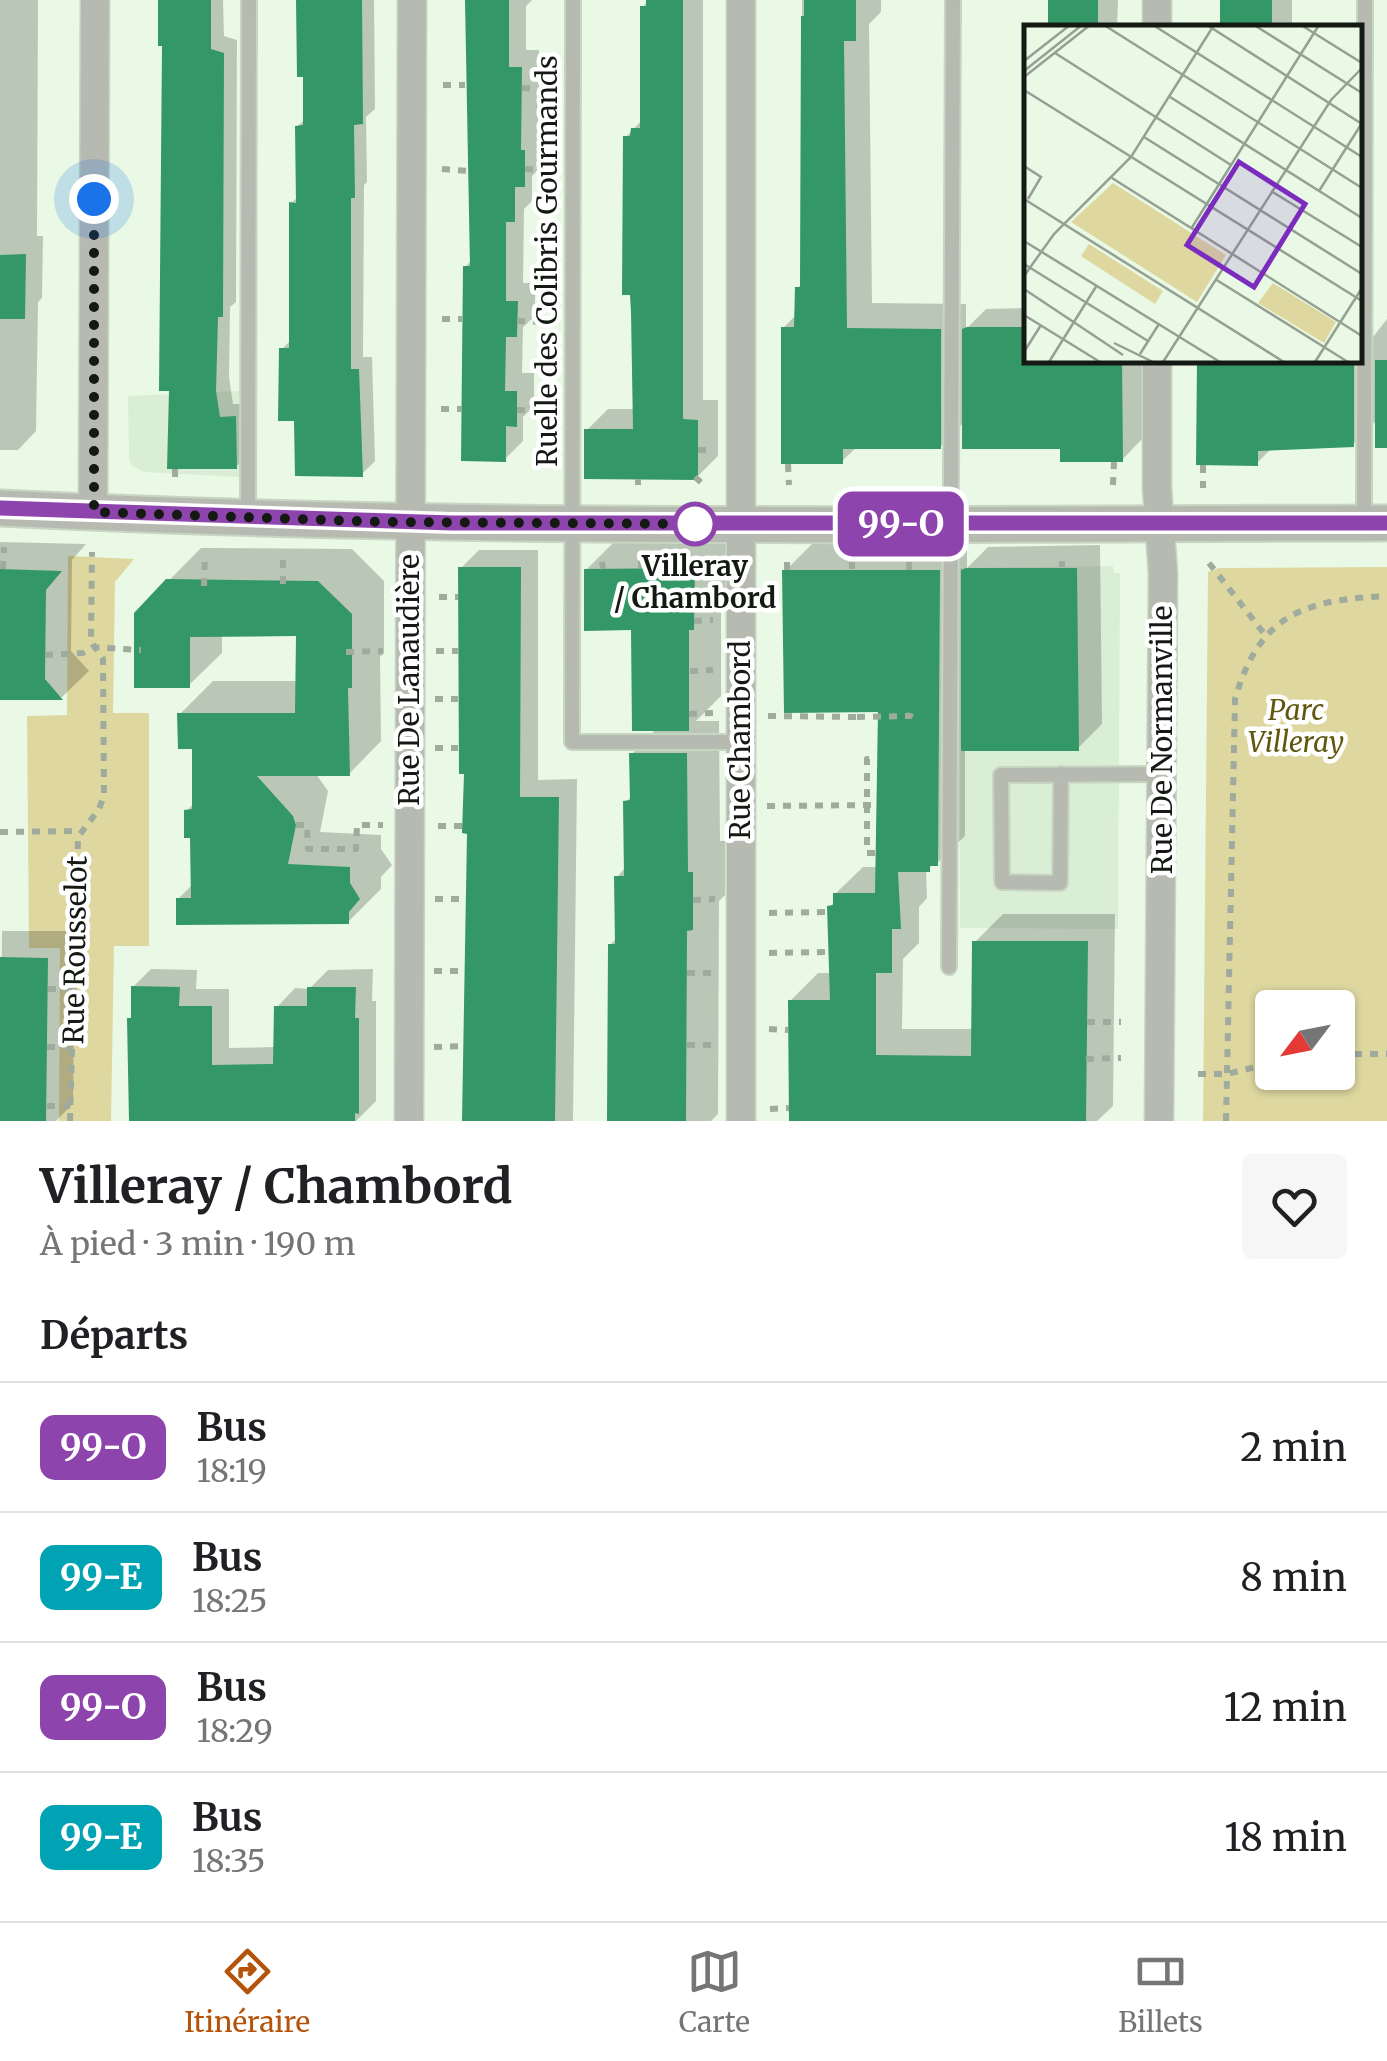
<!DOCTYPE html>
<html lang="fr">
<head>
<meta charset="utf-8">
<style>
	:root { --surface:#fff; --page:#f6f6f6; --text:#202124; --muted:#757577; --line:#e0e0e0; --accent:#b45309 }
	body { margin:0; font-family:Merriweather,serif; background:var(--page); color:var(--text); height:100vh; display:flex; flex-direction:column; font-size:38px; white-space:nowrap }
	* { box-sizing:border-box; margin:0 }
	p { font-size:32px; color:var(--muted) }
	.icon { flex:none; width:55px; height:55px; fill:none; stroke:currentColor; stroke-width:2; stroke-linecap:round; stroke-linejoin:round }
	.map { position:relative; height:1121px; overflow:hidden }
	.sheet { display:flex; flex-direction:column; background:var(--surface); flex:1 }
	.sheet>* { flex:none }
	.badge { padding:0 20px; border-radius:15px; font-size:35px; line-height:65px }
	.needle { width:65px; rotate:238deg }
	.fabs { position:absolute; left:1255px; top:990px; display:grid; gap:20px }
	.fabs a { display:grid; place-items:center; width:100px; height:100px; border-radius:10px; background:var(--surface); box-shadow:0 2px 8px #0004; font-size:50px }
	.you { position:absolute; width:50px; height:50px; margin:-25px; border:8px solid #fff; border-radius:50%; background:#1a73e8; box-shadow:0 0 0 15px #1a73e833 }
	.map>.badge { position:absolute; translate:-50% -50%; box-shadow:0 0 0 5px #fff }
	h2 { padding:0 40px; font-size:38px; line-height:90px }
	.round { display:grid; place-items:center; flex:none; width:105px; height:105px; border-radius:10px; background:var(--page) }
	.overview { display:flex; align-items:center; justify-content:space-between; height:170px; padding:0 40px }
	h1 { font-size:48px; font-weight:700; line-height:75px }
	ul { padding:0; list-style:none }
	li { display:flex; align-items:center; gap:30px; height:130px; padding:0 40px; border-top:2px solid var(--line) }
	li div { flex:1 }
	li b { display:block; font-size:38px }
	li em { font-style:normal }
	li .badge { min-width:110px; font-weight:700; text-align:center }
	.tab-bar { display:flex; justify-content:space-around; align-items:center; height:140px; border-top:2px solid var(--line); background:var(--surface); font-size:28px; color:var(--muted) }
	.tab-bar a { display:grid; justify-items:center; gap:5px }
	.tab-bar .selected { color:var(--accent) }
	.map>svg:first-child { display:block }
</style>
</head>
<body>
<div class="map">
<svg width="1387" height="1121" viewBox="0 0 1387 1121">
	<rect width="100%" height="100%" fill="#e9f9e5"/>
	<path fill="#d9eed5" d="M 239,391 L 240,477 L 144,472 L 132,466 L 129,458 L 128,396 Z
		M 1113,566 L 1114,573 L 1120,573 L 1118,929 L 960,928 L 960,568 Z"/>
	<path fill="#ded8a0" fill-rule="evenodd" d="M 68,556 L 134,559 L 115,582 L 113,713 L 149,713 L 149,946 L 114,946 L 111,1121 L 59,1121 L 60,948 L 29,948 L 27,716 L 67,715 Z
		M 1387,567 L 1387,1121 L 1203,1121 L 1208,572 L 1219,568 ZM 1272,1008 L 1338,1008 L 1338,1072 L 1272,1072 Z"/>
	<path fill="#0003" d="M 0,0 L 38,0 L 37,236 L 43,236 L 42,298 L 38,302 L 36,431 L 18,450 L 0,450 Z
		M 161,0 L 223,0 L 224,36 L 237,40 L 236,302 L 230,307 L 229,377 L 233,404 L 249,404 L 249,453 L 236,467 L 171,388 Z
		M 299,0 L 374,0 L 375,109 L 366,117 L 367,182 L 364,185 L 363,357 L 372,357 L 375,461 L 362,474 L 297,419 L 282,349 L 291,340 L 291,203 L 298,197 L 297,127 L 305,119 Z
		M 468,0 L 532,0 L 526,6 L 526,50 L 539,50 L 538,133 L 542,133 L 542,166 L 532,176 L 532,201 L 524,209 L 523,283 L 535,283 L 535,316 L 523,327 L 522,373 L 534,373 L 534,406 L 523,417 L 523,441 L 505,459 L 465,267 L 472,260 Z
		M 649,0 L 703,0 L 703,400 L 718,400 L 718,456 L 697,477 L 587,430 L 608,409 L 635,409 L 626,137 L 642,120 L 643,7 Z
		M 802,0 L 881,0 L 881,12 L 869,24 L 872,303 L 966,304 L 966,329 L 986,309 L 1023,308 L 1022,266 L 1027,261 L 1027,360 L 1142,360 L 1142,439 L 1122,460 L 964,422 L 940,447 L 857,447 L 842,461 L 783,328 L 797,314 L 798,288 L 802,283 Z
		M 1050,0 L 1118,0 L 1117,28 L 1050,28 Z
		M 1223,0 L 1292,0 L 1292,28 L 1223,28 Z
		M 1360,309 L 1373,309 L 1373,337 L 1387,319 L 1387,445 L 1377,420 L 1352,445 L 1272,448 L 1257,463 L 1199,360 L 1360,360 Z
		M 727,536 L 726,595 L 721,601 L 721,696 L 696,721 L 719,721 L 720,841 L 725,841 L 725,895 L 719,901 L 718,1114 L 711,1121 L 609,1121 L 610,945 L 618,937 L 617,877 L 626,867 L 626,802 L 632,796 L 632,754 L 656,729 L 633,628 L 586,570 L 619,537 Z
		M 0,542 L 86,544 L 72,560 L 71,651 L 89,671 L 62,697 L 0,698 Z
		M 967,543 L 967,568 L 988,547 L 1100,545 L 1102,724 L 1078,748 L 965,748 L 965,836 L 937,863 L 926,869 L 927,898 L 919,907 L 919,943 L 903,959 L 902,1029 L 974,1029 L 975,942 L 1003,914 L 1115,914 L 1113,1106 L 1097,1121 L 791,1121 L 790,1001 L 818,973 L 832,973 L 830,907 L 835,901 L 835,894 L 863,867 L 878,867 L 880,709 L 785,571 L 812,544 Z
		M 201,548 L 352,549 L 384,581 L 384,653 L 380,657 L 381,741 L 349,774 L 316,774 L 328,791 L 320,832 L 381,835 L 381,849 L 392,865 L 381,877 L 381,889 L 348,922 L 178,899 L 193,884 L 193,836 L 187,811 L 194,803 L 194,746 L 180,714 L 213,681 L 298,681 L 299,634 L 222,634 L 222,653 L 189,685 L 136,614 Z
		M 479,550 L 538,550 L 538,780 L 577,779 L 573,1121 L 465,1121 L 470,831 L 461,568 Z
		M 2,931 L 75,931 L 73,1104 L 56,1121 L 0,1121 Z
		M 151,969 L 197,970 L 196,989 L 229,989 L 229,1048 L 276,1047 L 277,1007 L 295,988 L 309,989 L 328,970 L 373,969 L 372,1001 L 376,1001 L 376,1101 L 356,1121 L 131,1121 L 129,1019 L 133,1015 L 133,987 Z"/>
	<path fill="#349767" d="M 158,0 L 211,0 L 211,49 L 224,53 L 223,317 L 218,317 L 216,391 L 220,417 L 236,416 L 237,469 L 167,469 L 169,391 L 159,391 L 162,46 L 158,46 Z
		M 296,0 L 362,0 L 363,124 L 354,125 L 355,198 L 351,198 L 351,369 L 359,369 L 363,477 L 295,476 L 294,421 L 278,421 L 279,348 L 289,348 L 289,202 L 296,203 L 295,126 L 303,125 L 303,77 L 297,77 Z
		M 465,0 L 509,0 L 509,67 L 522,67 L 521,150 L 525,150 L 525,187 L 515,187 L 515,222 L 506,222 L 506,301 L 518,301 L 517,337 L 506,337 L 505,391 L 517,391 L 517,427 L 506,426 L 506,462 L 461,461 L 463,266 L 470,266 Z
		M 646,0 L 683,0 L 683,419 L 698,420 L 698,480 L 584,479 L 584,429 L 633,429 L 631,312 L 630,295 L 622,295 L 623,136 L 630,136 L 631,128 L 640,128 L 640,6 L 646,6 Z
		M 804,0 L 856,0 L 856,41 L 844,41 L 847,328 L 941,329 L 941,449 L 843,449 L 843,464 L 781,464 L 781,327 L 794,327 L 795,287 L 800,287 L 801,16 L 804,16 Z
		M 1048,0 L 1098,0 L 1098,28 L 1048,28 Z
		M 1220,0 L 1272,0 L 1272,28 L 1220,28 Z
		M 26,254 L 25,319 L 0,319 L 0,255 Z
		M 967,327 L 1027,327 L 1027,360 L 1122,360 L 1123,462 L 1060,462 L 1060,449 L 962,449 L 962,329 Z
		M 1197,360 L 1354,360 L 1354,447 L 1258,451 L 1258,466 L 1196,465 Z
		M 1375,360 L 1387,360 L 1387,448 L 1375,448 Z
		M 458,567 L 521,567 L 520,797 L 559,797 L 555,1121 L 462,1121 L 467,834 L 462,833 L 464,774 L 459,774 Z
		M 695,568 L 694,630 L 689,630 L 689,731 L 632,731 L 631,630 L 584,631 L 584,569 Z
		M 966,568 L 1077,568 L 1079,751 L 961,751 L 961,570 Z
		M 0,569 L 62,571 L 46,590 L 45,679 L 63,700 L 0,700 Z
		M 782,570 L 940,570 L 938,866 L 930,866 L 930,872 L 898,872 L 901,929 L 892,929 L 892,973 L 876,973 L 876,1055 L 971,1056 L 972,941 L 1088,941 L 1086,1121 L 789,1121 L 788,1000 L 830,1000 L 827,906 L 833,905 L 833,893 L 875,893 L 878,712 L 784,713 Z
		M 166,579 L 318,581 L 352,614 L 352,688 L 348,688 L 350,776 L 257,776 L 293,816 L 296,825 L 288,864 L 350,867 L 350,883 L 360,899 L 349,912 L 349,924 L 176,925 L 176,898 L 191,898 L 190,838 L 184,838 L 184,810 L 192,809 L 192,749 L 178,749 L 177,713 L 295,713 L 296,636 L 190,637 L 190,688 L 134,688 L 134,613 Z
		M 629,753 L 687,753 L 688,872 L 693,872 L 693,930 L 687,931 L 686,1121 L 607,1121 L 608,944 L 615,944 L 614,876 L 624,876 L 623,801 L 630,800 Z
		M 0,957 L 48,958 L 46,1121 L 0,1121 Z
		M 131,986 L 180,987 L 179,1006 L 212,1006 L 212,1065 L 273,1064 L 274,1006 L 307,1006 L 307,987 L 356,987 L 355,1018 L 359,1018 L 359,1114 L 355,1113 L 355,1121 L 129,1121 L 127,1018 L 131,1018 Z"/>
	<g fill="none" stroke-linecap="round" stroke-linejoin="round">
		<defs>
			<path id="service" d="M 573,0 L 572,742 L 741,742
				M 248,514 L 249,0
				M 1364,523 L 1365,0
				M 1061,774 L 1060,883 L 1002,882 L 1001,775 L 1162,774
				M 949,967 L 953,0"/>
			<path id="minor" d="M 741,0 L 741,1121
				M 1157,28 L 1157,0
				M 1157,360 L 1157,488 L 1163,573 L 1159,1121
				M 93,512 L 95,0
				M 409,1121 L 412,0"/>
			<path id="tertiary" d="M 0,508 C 462,531 925,524 1387,523"/>
		</defs>
		<use href="#service" stroke="#c7d5c3" stroke-width="18"/>
		<use href="#minor" stroke="#c7d5c3" stroke-width="31"/>
		<use href="#tertiary" stroke="#c7d5c3" stroke-width="39"/>
		<path stroke="#9fab9c" stroke-width="6" stroke-dasharray="8 8" stroke-linecap="butt" d="M 443,85 L 465,85
			M 522,88 L 552,90
			M 442,169 L 470,171
			M 525,169 L 551,171 L 551,168
			M 442,319 L 462,319
			M 517,321 L 549,322
			M 441,409 L 462,409
			M 517,410 L 546,411 L 547,399
			M 698,450 L 712,450
			M 788,464 L 789,485
			M 1203,465 L 1203,488
			M 175,469 L 175,479
			M 695,477 L 703,484
			M 638,485 L 638,479
			M 1113,485 L 1114,462
			M 283,560 L 283,588
			M 677,561 L 677,568
			M 602,562 L 603,569
			M 1209,563 L 1266,636
			M 1062,567 L 1062,561
			M 641,568 L 641,561
			M 3,569 L 4,547
			M 852,569 L 852,562
			M 787,570 L 787,562
			M 909,570 L 909,562
			M 204,586 L 205,558
			M 439,597 L 458,597
			M 694,621 L 713,620
			M 436,651 L 458,651
			M 346,652 L 383,651
			M 45,655 L 83,653 L 93,647 L 141,650
			M 690,671 L 713,670
			M 435,699 L 458,699
			M 689,714 L 713,713
			M 768,716 L 857,717 L 857,712
			M 857,717 L 910,716 L 911,712
			M 435,748 L 458,748
			M 767,806 L 876,805
			M 296,825 L 307,825 L 308,849 L 356,849 L 357,825 L 383,825
			M 438,826 L 462,826
			M 0,832 L 80,831
			M 875,853 L 867,853 L 867,759 L 876,759
			M 435,899 L 463,899
			M 693,900 L 715,899
			M 769,913 L 828,912
			M 769,953 L 827,952
			M 434,971 L 458,971
			M 687,973 L 715,973
			M 48,989 L 74,989
			M 1087,1022 L 1121,1022
			M 769,1029 L 788,1030
			M 687,1045 L 715,1045
			M 47,1047 L 72,1047
			M 434,1047 L 463,1046
			M 1338,1054 L 1387,1054
			M 1086,1059 L 1121,1058
			M 1198,1074 L 1227,1074 L 1272,1063
			M 47,1106 L 70,1106
			M 770,1109 L 789,1108
			M 70,1121 L 78,837 L 99,809 L 104,796 L 103,659 L 91,641 L 92,552
			M 1226,1121 L 1235,699 C 1260,613 1305,600 1387,596"/>
		<use href="#service" stroke="#b7bab0" stroke-width="14"/>
		<use href="#minor" stroke="#b7bab0" stroke-width="28"/>
		<use href="#tertiary" stroke="#b7bab0" stroke-width="35"/>
	</g>
	<g fill="none" stroke-linecap="round" stroke-linejoin="round">
		<defs>
			<path id="line" d="M 0,508 L 452,523 L 1387,523"/>
		</defs>
		<use href="#line" stroke="#fff" stroke-width="22"/>
		<use href="#line" stroke="#8e44ad" stroke-width="15"/>
		<path stroke="#141a13" stroke-width="10" stroke-dasharray="0 18" d="M 94,199 L 94,512 L 383,522 L 695,524"/>
	</g>
	<circle fill="#fff" stroke="#8e44ad" stroke-width="5" cx="695" cy="524" r="20"/>
	<g text-anchor="middle" stroke-width="9" stroke-linejoin="round" paint-order="stroke">
		<g font-size="28" fill="#141a13" stroke="#fff">
			<text transform="translate(547 261) rotate(-90)" y="10">Ruelle des Colibris Gourmands</text>
			<text transform="translate(409 680) rotate(-90)" y="10">Rue De Lanaudière</text>
			<text transform="translate(740 740) rotate(-90)" y="10">Rue Chambord</text>
			<text transform="translate(1162 740) rotate(-90)" y="10">Rue De Normanville</text>
			<text transform="translate(75 950) rotate(-89)" y="10">Rue Rousselot</text>
		</g>
		<g font-size="28" font-weight="bold" fill="#141a13" stroke="#fff">
			<text x="695" y="576">Villeray<tspan x="695" dy="32">/ Chambord</tspan></text>
		</g>
		<g font-size="28" font-style="italic" fill="#60580f" stroke="#fff">
			<text x="1296" y="720">Parc<tspan x="1296" dy="32">Villeray</tspan></text>
		</g>
	</g>
	<g transform="translate(1024 25)">
		<rect width="338" height="338" fill="#e9f9e5"/>
		<path d="M 89,158 L 202,230 L 173,277 L 47,197 ZM 65,219 L 139,266 L 131,279 L 57,231 ZM 249,258 L 312,297 L 300,318 L 234,278 Z" fill="#ded8a0"/>
		<path fill="none" stroke="#94a091" stroke-width="2.5" d="M 80,0 L 338,163M 129,0 L 338,132M 183,0 L 338,99M 230,0 L 338,68M 277,0 L 338,38M 31,28 L 207,140M 0,36 L 46,0M 0,46 L 58,0M 0,52 L 66,0M 0,65 L 338,276M 146,72 L 338,193M 120,112 L 338,249M 0,141 L 17,152 L 4,174M 88,153 L 338,311M 247,166 L 338,222M 295,166 L 338,98M 0,174 L 260,337M 167,204 L 295,0M 0,216 L 196,337M 0,239 L 124,316M 0,251 L 30,209 L 107,132 L 190,0M 191,254 L 324,337M 0,264 L 99,330M 0,290 L 76,337M 90,318 L 129,337M 0,327 L 17,300M 116,329 L 135,299M 25,337 L 73,260M 139,337 L 307,75 L 338,43M 291,337 L 338,263"/>
		<path fill="#7b2cbf" fill-opacity="0.15" stroke="#7b2cbf" stroke-width="5" d="M 215,137 L 281,179 L 230,262 L 163,220 Z"/>
		<rect width="338" height="338" fill="none" stroke="#141a13" stroke-width="5"/>
	</g>
</svg>
<div class="fabs">
<a><svg class="needle" viewBox="-14 -14 28 28"><path d="M0-13l5 13h-10z" fill="#e53935"/><path d="M0 13l5-13h-10z" fill="#757577"/></svg></a>
</div>
<div class="you" style="left:94px;top:199px"></div>
<b class="badge" style="left:901px;top:524px;background:#8e44ad;color:#fff">99-O</b>
</div>
<section class="sheet">
<div class="overview"><div><h1>Villeray / Chambord</h1><p>À pied · 3 min · 190 m</p></div><a class="round"><svg class="icon" aria-label="heart" viewBox="0 0 24 24"><path d="M12 20l-8-8c-3-5 5-10 8-4 3-6 11-1 8 4z"/></svg></a></div>
<h2>Départs</h2>
<ul>
<li><span class="badge" style="background:#8e44ad;color:#fff">99-O</span><div><b>Bus</b><p>18:19</p></div><em>2 min</em></li>
<li><span class="badge" style="background:#00a3b4;color:#fff">99-E</span><div><b>Bus</b><p>18:25</p></div><em>8 min</em></li>
<li><span class="badge" style="background:#8e44ad;color:#fff">99-O</span><div><b>Bus</b><p>18:29</p></div><em>12 min</em></li>
<li><span class="badge" style="background:#00a3b4;color:#fff">99-E</span><div><b>Bus</b><p>18:35</p></div><em>18 min</em></li>
</ul>
</section>
<nav class="tab-bar">
<a class="selected"><svg class="icon" aria-label="directions" viewBox="0 0 24 24"><path d="M12 3l9 9-9 9-9-9zM9 14v-3h6M13 9l2 2-2 2"/></svg>Itinéraire</a>
<a><svg class="icon" aria-label="map" viewBox="0 0 24 24"><path d="M3 6l6-2 6 2 6-2v14l-6 2-6-2-6 2zM9 4v14M15 6v14"/></svg>Carte</a>
<a><svg class="icon" aria-label="tickets" viewBox="0 0 24 24"><path d="M3 7h18v10H3zM15 7v10"/></svg>Billets</a>
</nav>
</body>
</html>
